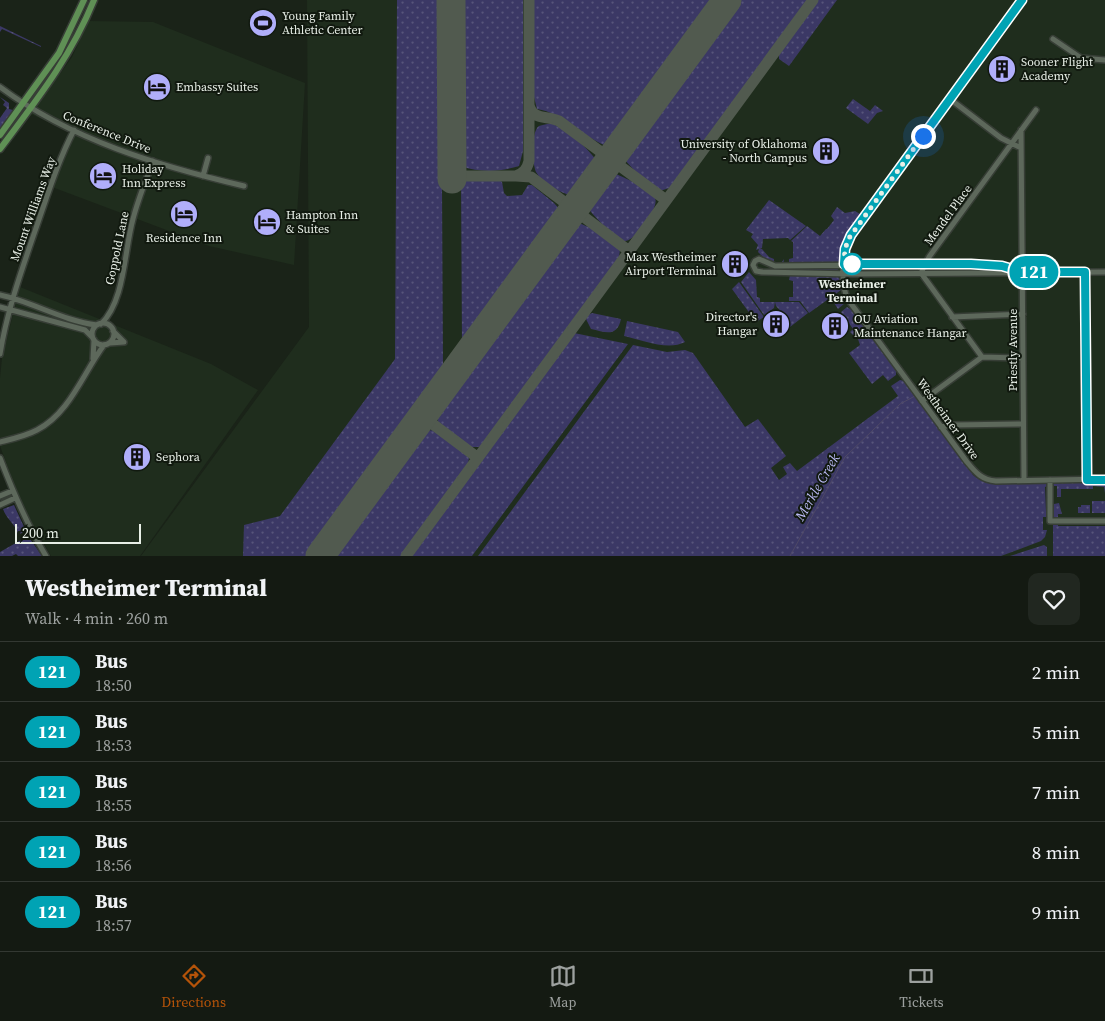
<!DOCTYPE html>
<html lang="en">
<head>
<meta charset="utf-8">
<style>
	:root { --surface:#141a12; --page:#212720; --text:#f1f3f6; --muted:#9da19f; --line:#333832; --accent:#b45309 }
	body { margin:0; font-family:"Source Serif 4",serif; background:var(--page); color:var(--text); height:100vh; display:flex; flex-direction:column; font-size:19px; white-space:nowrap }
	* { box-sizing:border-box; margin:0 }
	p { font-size:16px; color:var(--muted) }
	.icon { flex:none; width:28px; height:28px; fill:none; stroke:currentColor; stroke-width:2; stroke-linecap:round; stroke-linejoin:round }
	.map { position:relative; height:556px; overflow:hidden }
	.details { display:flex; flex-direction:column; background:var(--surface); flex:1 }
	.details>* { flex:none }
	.badge { padding:0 10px; border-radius:16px; font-size:18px; line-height:32px }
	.scale { position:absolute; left:15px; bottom:12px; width:126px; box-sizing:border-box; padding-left:5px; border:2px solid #e8efe7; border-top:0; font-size:14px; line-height:18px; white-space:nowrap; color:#e8efe7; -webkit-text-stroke:4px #11190f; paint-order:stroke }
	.you { position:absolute; width:25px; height:25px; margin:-12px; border:4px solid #fff; border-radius:50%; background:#1a73e8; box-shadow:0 0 0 8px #1a73e833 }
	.map>.badge { position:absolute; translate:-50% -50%; box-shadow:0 0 0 2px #fff }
	.round { display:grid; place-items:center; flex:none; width:52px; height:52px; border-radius:10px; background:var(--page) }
	.head { display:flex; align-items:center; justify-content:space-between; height:85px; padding:0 25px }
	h1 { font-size:24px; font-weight:800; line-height:38px }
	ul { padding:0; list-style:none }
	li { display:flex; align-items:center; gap:15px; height:60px; padding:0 25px; border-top:1px solid var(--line) }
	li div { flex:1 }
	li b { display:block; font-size:19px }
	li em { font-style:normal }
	li .badge { min-width:55px; font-weight:700; text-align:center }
	.tab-bar { display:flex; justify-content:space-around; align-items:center; height:70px; border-top:1px solid var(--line); background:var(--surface); font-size:14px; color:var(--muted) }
	.tab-bar a { display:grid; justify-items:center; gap:2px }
	.tab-bar .selected { color:var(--accent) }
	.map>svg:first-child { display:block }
</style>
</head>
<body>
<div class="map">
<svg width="1105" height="556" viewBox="0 0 1105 556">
	<defs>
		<pattern id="grass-dots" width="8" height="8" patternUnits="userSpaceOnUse" patternTransform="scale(1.25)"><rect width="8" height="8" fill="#3b3865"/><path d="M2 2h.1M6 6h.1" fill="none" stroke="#57557b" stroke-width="1.8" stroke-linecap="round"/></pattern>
	</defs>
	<rect width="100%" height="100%" fill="#1a2318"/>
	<path fill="#1f2d1d" d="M 307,0 L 1105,0 L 1105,556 L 141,556 L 309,327 Z
		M 89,21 L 153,22 L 305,83 L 294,265 L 209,246 L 52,187 L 73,134 L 31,114 L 72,57 Z
		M 20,287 L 211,364 L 258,390 L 140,556 L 51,556 L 23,508 L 0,446 L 0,378 L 2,358 Z"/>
	<path fill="url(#grass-dots)" d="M 397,0 L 441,0 L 443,371 L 308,556 L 243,556 L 244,525 L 280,516 L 395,359 Z
		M 460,0 L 523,0 L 523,151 L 519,166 C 500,172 480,173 461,166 Z
		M 531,0 L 715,0 L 607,146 C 582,137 563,113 537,109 L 533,93 Z
		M 739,0 L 808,0 L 675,181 L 669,188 L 660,191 L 634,170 L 623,158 Z
		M 818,0 L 837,0 L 789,66 L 779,59 L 779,53 Z
		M 0,26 L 41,46 L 41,47 L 2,29 L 0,32 Z
		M 0,97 L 9,103 L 9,109 L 13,110 L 0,130 L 0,118 L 7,108 L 3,105 L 5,102 Z
		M 853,99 L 870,111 L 875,105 L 883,111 L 877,113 L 868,124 L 846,108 Z
		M 551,123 C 569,132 585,145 597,161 L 571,196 C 559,191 543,185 536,172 C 532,163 531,131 539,126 C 542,125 548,124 551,123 Z
		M 613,173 C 622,176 651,190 655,198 C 660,207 634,243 624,241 C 614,238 593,215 587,207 Z
		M 470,179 L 500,180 L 502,182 L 504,193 L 507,196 L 522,195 L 528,185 L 532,185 L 554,203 L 561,211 L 462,346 L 461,180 Z
		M 769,200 L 806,226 L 790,240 L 788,238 L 763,239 L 762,248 L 760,249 L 762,249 L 769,257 L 774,259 L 774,262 L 782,262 L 784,259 L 783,265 L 769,263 L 758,252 L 759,249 L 756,250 L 758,245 L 751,237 L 753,234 L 746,230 Z
		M 837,207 L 845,213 L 855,211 L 860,214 L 844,240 L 839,262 L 822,265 L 789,264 L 789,259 L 793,258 L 793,242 L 791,241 L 807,226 L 820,236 L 826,229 L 827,229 L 834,220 L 831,216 Z
		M 577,222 C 589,227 613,238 620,250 L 619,257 L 484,444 L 479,447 L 470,447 L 439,424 L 437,418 L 438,411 Z
		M 791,268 L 838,268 L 838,269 L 837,271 L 791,271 Z
		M 749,272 L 756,280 L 757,297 L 760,298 L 760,302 L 775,302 L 774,308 L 764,315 L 741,282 Z
		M 790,275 L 836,275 L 840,279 L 840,284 L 835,284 L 835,285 L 841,285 L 841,290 L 809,313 L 800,301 L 789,301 L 789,297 L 793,297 L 793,281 L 789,280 Z
		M 739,282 L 764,317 L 756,322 L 732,289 Z
		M 841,296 L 845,303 L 838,309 L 832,300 Z
		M 775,302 L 799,302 L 808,313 L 790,327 L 784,318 L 785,316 L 776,306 Z
		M 847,307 L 852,310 L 864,326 L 863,329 L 854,336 L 850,332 L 853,329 L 841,312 Z
		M 592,313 L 621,319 C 617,338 605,332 591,329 L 586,319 L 588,315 Z
		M 627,321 L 678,332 L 685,342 C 668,351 642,340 624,336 Z
		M 574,333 L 628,344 L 472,556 L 412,556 Z
		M 866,333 L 870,334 L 896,370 L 896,375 L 888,381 L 883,375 L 872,384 L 849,353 L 860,345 L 858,339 Z
		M 633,345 L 667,352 L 685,350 L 693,353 L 745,427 L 758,419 L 786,456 L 771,468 L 779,480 L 787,474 L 783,467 L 790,463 L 797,471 L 898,396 L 891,386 L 900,380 L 904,381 L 973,475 C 993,493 1024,477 1047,484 L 1048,486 L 1045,487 L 1046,512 L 1048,513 L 1048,517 L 1043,517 L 1043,530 L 1047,530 L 1045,537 L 1041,541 L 1001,556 L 478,556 Z
		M 434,430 L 466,453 L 469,458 L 468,464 L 402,556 L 332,556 L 421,434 L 425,431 Z
		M 1056,481 L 1105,482 L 1105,493 L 1104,487 L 1093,486 L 1093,489 L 1061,489 L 1061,497 L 1057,497 L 1057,486 L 1053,486 L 1053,483 Z
		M 1092,501 L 1105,501 L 1105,513 L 1092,513 Z
		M 1054,504 L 1059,503 L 1062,514 L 1058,514 L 1058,518 L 1054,518 L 1052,506 Z
		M 14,505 L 25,529 L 25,531 L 20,534 L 21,531 L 18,531 L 18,533 C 14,523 6,518 3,509 Z
		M 1081,505 L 1090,505 L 1090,513 L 1078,513 L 1078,507 L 1081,507 Z
		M 1053,524 L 1058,524 L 1058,526 L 1105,526 L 1105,556 L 1053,556 Z
		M 28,536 L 42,556 L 18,556 L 16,554 L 12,556 L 0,556 L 0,552 Z
		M 1044,545 L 1047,547 L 1047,556 L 1010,556 Z"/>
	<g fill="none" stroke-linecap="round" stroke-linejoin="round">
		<path stroke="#4e4866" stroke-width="1" d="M 790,556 L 845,457 L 900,404 L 915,396"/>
		<path stroke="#515a4f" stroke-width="11" d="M 529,105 C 533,121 547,115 559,121 L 666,200
			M 452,173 L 454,176 L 516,176 C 524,173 527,169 529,161 L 529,0
			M 516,176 L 531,177 L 629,251
			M 422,416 L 478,458
			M 406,556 L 813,0"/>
		<path stroke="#515a4f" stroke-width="29" d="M 451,0 L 452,179
			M 320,556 L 727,0"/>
		<defs>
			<path id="minor" d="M 1022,0 L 849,238 C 842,253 841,279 846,295 C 848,300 852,305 855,309 L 967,462 C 976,473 982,480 996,481 L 1105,479
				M 1053,39 L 1081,58 L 1105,60
				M 0,87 C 71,140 159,166 244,186
				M 950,99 L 1001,138 L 1021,148
				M 1021,130 L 1024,480
				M 203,176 L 208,158
				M 1022,272 L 1003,266 L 971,264 L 775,266 L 759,259 L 755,261 L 753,265 L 756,271 L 762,272 L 853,274 L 1105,272
				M 1085,272 L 1087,480
				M 0,295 C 33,302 63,321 97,325
				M 0,307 L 85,330 L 92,337
				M 952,317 L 1023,314
				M92 334a11 11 0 1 1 22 0a11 11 0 1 1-22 0Z
				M 101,324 C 125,301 124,251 133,219 C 138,199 146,180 153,161
				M 110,343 L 124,342 L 113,331
				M 0,354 C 7,311 21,272 35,231 C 47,197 57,163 74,130
				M 982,357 L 921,273 L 929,257 L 1036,110
				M 93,359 L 94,340
				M 922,401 L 982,357 L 1023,358
				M 941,427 L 953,425 L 1023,424
				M 0,442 C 12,439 26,436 37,430 C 70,413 83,373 104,345
				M 0,458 C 13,492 27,525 46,556
				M 1050,480 L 1050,521 L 1105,521
				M 0,496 L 12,491
				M 0,505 L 15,498"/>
			<path id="major" d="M 0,135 L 59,53 L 84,0
				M 0,149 C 36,101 71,57 94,0"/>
		</defs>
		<use href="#minor" stroke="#373e36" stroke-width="8"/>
		<use href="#major" stroke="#373e36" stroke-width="9"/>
		<use href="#minor" stroke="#5d685b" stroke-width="5"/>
		<use href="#major" stroke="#5f9055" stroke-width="6"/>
	</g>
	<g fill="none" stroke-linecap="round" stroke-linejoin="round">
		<defs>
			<path id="line" d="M 1022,0 L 851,235 L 845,249 L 844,264 L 971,264 L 1002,266 L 1022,272 L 1085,272 L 1087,480 L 1105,480"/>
		</defs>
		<use href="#line" stroke="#fff" stroke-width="11"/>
		<use href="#line" stroke="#00a3b4" stroke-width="8"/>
		<path stroke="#e8efe7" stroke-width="5" stroke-dasharray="0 9" d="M 852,264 L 844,264 L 845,249 L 849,238 L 923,136"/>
	</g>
	<defs>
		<symbol id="stadium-disc" viewBox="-11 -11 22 22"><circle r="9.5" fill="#b0aefa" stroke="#11190f"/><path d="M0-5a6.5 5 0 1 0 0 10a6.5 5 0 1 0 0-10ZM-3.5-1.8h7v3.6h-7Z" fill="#111"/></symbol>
		<symbol id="building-disc" viewBox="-11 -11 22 22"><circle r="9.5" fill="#b0aefa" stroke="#11190f"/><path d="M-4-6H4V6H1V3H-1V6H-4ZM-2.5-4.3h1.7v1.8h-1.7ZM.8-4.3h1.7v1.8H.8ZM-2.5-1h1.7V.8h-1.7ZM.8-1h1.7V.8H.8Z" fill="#111"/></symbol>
		<symbol id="hotel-disc" viewBox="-11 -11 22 22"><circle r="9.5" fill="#b0aefa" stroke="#11190f"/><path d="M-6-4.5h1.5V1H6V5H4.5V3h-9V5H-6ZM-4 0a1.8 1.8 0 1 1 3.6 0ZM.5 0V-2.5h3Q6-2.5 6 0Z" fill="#111"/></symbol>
	</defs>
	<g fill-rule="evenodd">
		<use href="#stadium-disc" x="247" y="7" width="32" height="32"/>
		<use href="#building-disc" x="986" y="53" width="32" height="32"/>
		<use href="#hotel-disc" x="141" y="71" width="32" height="32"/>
		<use href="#building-disc" x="810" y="135" width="32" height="32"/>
		<use href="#hotel-disc" x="87" y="160" width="32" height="32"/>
		<use href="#hotel-disc" x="168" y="198" width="32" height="32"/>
		<use href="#hotel-disc" x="251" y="206" width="32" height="32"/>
		<use href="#building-disc" x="719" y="248" width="32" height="32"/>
		<use href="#building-disc" x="760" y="308" width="32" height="32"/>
		<use href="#building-disc" x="819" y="310" width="32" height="32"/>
		<use href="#building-disc" x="121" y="441" width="32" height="32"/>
	</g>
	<circle fill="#fff" stroke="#00a3b4" stroke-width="2.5" cx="852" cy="264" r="10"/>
	<g text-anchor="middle" stroke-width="4" stroke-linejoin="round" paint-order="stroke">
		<g font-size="12" fill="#e8efe7" stroke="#11190f" text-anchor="start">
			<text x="282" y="20">Young Family<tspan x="282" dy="14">Athletic Center</tspan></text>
			<text x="1021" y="66">Sooner Flight<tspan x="1021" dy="14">Academy</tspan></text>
			<text x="176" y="91">Embassy Suites</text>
			<text x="807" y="148" text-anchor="end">University of Oklahoma<tspan x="807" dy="14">- North Campus</tspan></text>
			<text x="122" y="173">Holiday<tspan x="122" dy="14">Inn Express</tspan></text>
			<text x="286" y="219">Hampton Inn<tspan x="286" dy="14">&amp; Suites</tspan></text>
			<text x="184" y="242" text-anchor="middle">Residence Inn</text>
			<text x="716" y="261" text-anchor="end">Max Westheimer<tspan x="716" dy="14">Airport Terminal</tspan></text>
			<text x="757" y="321" text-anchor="end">Director's<tspan x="757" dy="14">Hangar</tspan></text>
			<text x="854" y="323">OU Aviation<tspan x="854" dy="14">Maintenance Hangar</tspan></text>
			<text x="156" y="461">Sephora</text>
		</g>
		<g font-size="12" fill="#e8efe7" stroke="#11190f">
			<text transform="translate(107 132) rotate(22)" y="4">Conference Drive</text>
			<text transform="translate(33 209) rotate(-70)" y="4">Mount Williams Way</text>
			<text transform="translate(948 215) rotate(-54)" y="4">Mendel Place</text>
			<text transform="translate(117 248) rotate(-78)" y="4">Goppold Lane</text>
			<text transform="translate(1013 350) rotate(-90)" y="4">Priestly Avenue</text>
			<text transform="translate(948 419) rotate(54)" y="4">Westheimer Drive</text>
		</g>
		<g font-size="12" font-weight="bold" fill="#e8efe7" stroke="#11190f">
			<text x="852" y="288">Westheimer<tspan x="852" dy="14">Terminal</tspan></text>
		</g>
		<g font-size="14" font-style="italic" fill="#bbbaf5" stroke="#11190f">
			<text transform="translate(817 487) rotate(-60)" y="5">Merkle Creek</text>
		</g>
	</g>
</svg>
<div class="scale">200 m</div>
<div class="you" style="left:923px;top:136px"></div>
<b class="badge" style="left:1034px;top:272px;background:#00a3b4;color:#fff">121</b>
</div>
<section class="details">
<div class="head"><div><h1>Westheimer Terminal</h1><p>Walk · 4 min · 260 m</p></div><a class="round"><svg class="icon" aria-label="heart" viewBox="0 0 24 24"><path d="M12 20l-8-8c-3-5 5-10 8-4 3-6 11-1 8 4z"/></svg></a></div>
<ul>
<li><span class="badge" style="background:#00a3b4;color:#fff">121</span><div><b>Bus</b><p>18:50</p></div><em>2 min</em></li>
<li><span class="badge" style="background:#00a3b4;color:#fff">121</span><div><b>Bus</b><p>18:53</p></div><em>5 min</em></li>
<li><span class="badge" style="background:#00a3b4;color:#fff">121</span><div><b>Bus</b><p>18:55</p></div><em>7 min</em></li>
<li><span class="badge" style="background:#00a3b4;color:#fff">121</span><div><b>Bus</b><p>18:56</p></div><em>8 min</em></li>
<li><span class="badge" style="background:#00a3b4;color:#fff">121</span><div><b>Bus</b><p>18:57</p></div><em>9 min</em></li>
</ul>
</section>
<nav class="tab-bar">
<a class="selected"><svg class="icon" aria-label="directions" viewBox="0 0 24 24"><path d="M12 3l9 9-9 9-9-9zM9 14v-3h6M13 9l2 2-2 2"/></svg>Directions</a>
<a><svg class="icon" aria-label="map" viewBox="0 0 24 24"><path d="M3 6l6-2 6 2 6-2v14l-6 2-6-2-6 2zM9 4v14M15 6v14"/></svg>Map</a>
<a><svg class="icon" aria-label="tickets" viewBox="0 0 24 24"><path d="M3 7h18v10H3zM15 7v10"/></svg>Tickets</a>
</nav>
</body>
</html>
